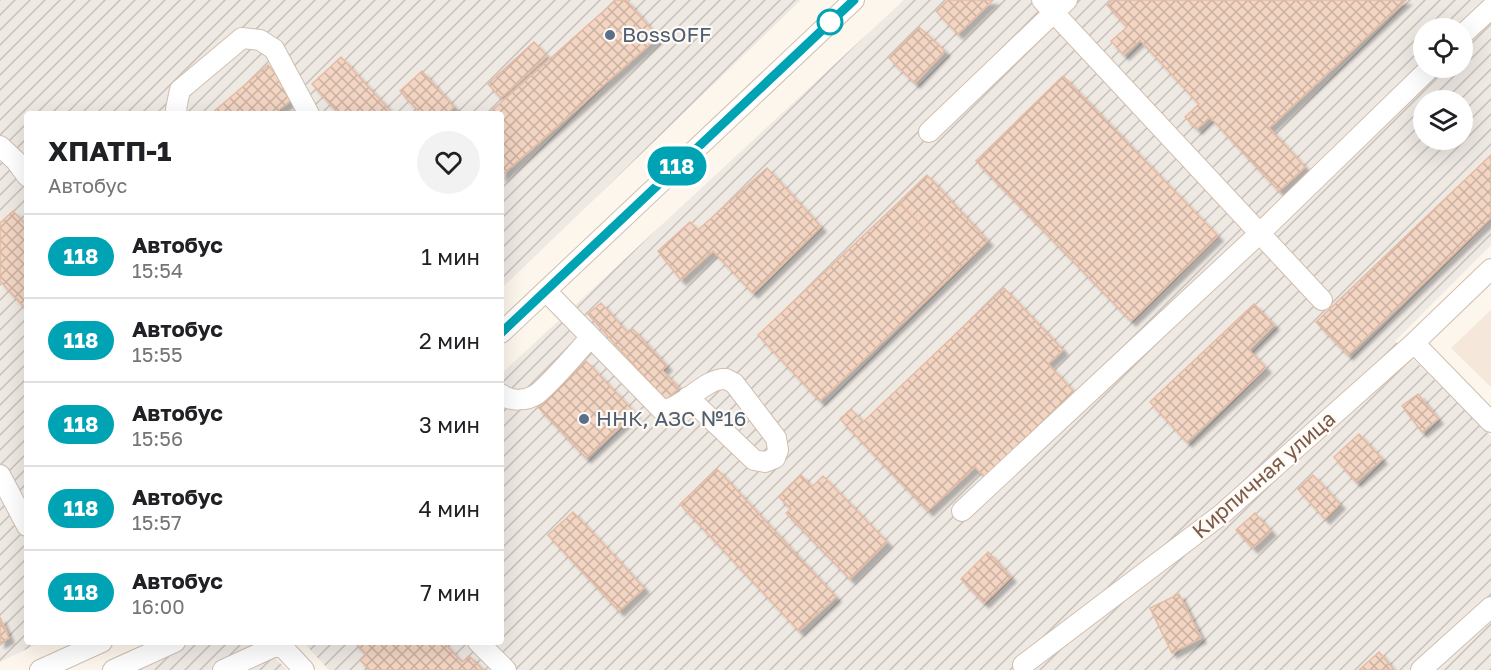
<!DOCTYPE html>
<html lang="ru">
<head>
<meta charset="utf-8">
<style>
	:root { --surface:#fff; --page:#f2f2f2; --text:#202124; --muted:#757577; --line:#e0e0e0 }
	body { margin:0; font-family:"Golos Text",sans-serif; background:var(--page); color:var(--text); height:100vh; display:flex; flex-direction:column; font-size:22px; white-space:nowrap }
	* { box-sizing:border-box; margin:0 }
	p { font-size:20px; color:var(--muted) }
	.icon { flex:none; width:33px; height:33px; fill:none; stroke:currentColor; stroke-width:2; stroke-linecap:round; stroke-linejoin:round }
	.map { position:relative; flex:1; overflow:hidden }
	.panel { position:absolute; left:24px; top:111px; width:480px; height:534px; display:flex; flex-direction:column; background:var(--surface); border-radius:6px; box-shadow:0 6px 24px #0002 }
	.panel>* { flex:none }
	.badge { padding:0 12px; border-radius:20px; font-size:21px; line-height:39px }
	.controls { position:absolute; left:1413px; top:18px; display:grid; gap:12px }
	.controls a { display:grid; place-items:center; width:60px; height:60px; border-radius:50%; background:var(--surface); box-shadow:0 6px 24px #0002; font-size:30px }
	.map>.badge { position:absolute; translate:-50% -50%; box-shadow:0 0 0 3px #fff }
	.round { display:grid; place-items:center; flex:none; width:63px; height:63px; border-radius:32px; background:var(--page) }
	.head { display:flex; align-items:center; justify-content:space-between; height:102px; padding:0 24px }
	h1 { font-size:28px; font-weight:700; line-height:45px }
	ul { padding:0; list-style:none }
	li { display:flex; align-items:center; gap:18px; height:84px; padding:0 24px; border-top:2px solid var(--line) }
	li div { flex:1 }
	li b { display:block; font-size:22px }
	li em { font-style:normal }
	li .badge { min-width:66px; font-weight:700; text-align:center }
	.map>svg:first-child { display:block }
</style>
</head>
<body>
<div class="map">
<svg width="1491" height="670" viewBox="0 0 1491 670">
	<defs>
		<pattern id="industrial-furrows" width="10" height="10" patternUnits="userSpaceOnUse" patternTransform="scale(1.5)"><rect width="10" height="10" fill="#efe9e4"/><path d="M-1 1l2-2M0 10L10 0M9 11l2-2" fill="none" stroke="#c7c0bb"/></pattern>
		<pattern id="building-cross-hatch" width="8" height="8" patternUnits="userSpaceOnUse" patternTransform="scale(1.5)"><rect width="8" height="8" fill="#f3d5c3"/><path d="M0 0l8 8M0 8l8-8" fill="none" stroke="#cab0a1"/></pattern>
		<filter id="shadow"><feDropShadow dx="5" dy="5" stdDeviation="1.5" flood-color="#0004"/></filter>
	</defs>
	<rect width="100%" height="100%" fill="#fdf6ec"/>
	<path fill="#f5e8da" d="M 1491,310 L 1491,387 L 1451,348 Z"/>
	<path fill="url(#industrial-furrows)" fill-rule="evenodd" d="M 0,0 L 801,0 L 501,289 L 501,114 L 27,114 L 27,642 L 41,642 L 0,662 Z
		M 904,0 L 1491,0 L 1491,245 L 1395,341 L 1491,436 L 1491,670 L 329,670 L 303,642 L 501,642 L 501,374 ZM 1424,28 L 1462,28 L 1462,68 L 1424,68 ZM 1424,100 L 1462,100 L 1462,140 L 1424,140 Z
		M 181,642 L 259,642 L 287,670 L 116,670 Z"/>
	<path fill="url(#building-cross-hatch)" stroke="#e6bba3" stroke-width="1.5" filter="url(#shadow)" d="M 616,0 L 626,0 L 658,37 L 501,176 L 501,114 L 488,114 Z
		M 948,0 L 993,0 L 958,34 L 936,11 Z
		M 1113,0 L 1406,0 L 1269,128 L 1305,167 L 1279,191 L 1210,117 L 1197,129 L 1185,117 L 1199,104 L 1140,40 L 1124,55 L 1111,41 L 1127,27 L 1107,5 Z
		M 919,27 L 945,51 L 915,83 L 889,58 Z
		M 534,42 L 547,56 L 501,98 L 488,84 Z
		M 341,57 L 393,114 L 339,114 L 312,84 Z
		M 268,65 L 295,97 L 274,114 L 211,114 Z
		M 422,71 L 454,107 L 447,114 L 421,114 L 400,91 Z
		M 1063,76 L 1218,236 L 1131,321 L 976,161 Z
		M 1491,155 L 1491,218 L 1348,355 L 1316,322 Z
		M 767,168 L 821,227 L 753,293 L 713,251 L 681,280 L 658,251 L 690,222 L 698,230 Z
		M 927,175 L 988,241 L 961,267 L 899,202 Z
		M 899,202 L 961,267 L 820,401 L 758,335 Z
		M 13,211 L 27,226 L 27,310 L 0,281 L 0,223 Z
		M 1004,288 L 1063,350 L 1048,364 L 1074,392 L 985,477 L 975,467 L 928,511 L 840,419 L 851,409 L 863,422 Z
		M 601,303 L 628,333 L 633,329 L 667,366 L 662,370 L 679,388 L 666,400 L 588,314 Z
		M 1254,304 L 1274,325 L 1249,350 L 1266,368 L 1187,442 L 1150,402 Z
		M 586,361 L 635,413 L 586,458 L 538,407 Z
		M 1418,394 L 1438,419 L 1422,432 L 1402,406 Z
		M 1359,434 L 1382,459 L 1356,482 L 1334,457 Z
		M 717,469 L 836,597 L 799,631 L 680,504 Z
		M 801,475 L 812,487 L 823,476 L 887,542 L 850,579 L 786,513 L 791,509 L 779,497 Z
		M 1313,475 L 1340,504 L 1325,519 L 1298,489 Z
		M 573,512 L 644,588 L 619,611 L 548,535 Z
		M 1255,513 L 1271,531 L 1253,548 L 1236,530 Z
		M 988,552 L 1011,577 L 984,603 L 961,579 Z
		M 1179,594 L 1201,638 L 1172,653 L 1150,608 Z
		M 0,617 L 9,638 L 0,643 Z
		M 354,642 L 443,642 L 462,662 L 469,656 L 483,670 L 370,670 L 360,660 L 366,654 Z
		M 1379,652 L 1394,670 L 1359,670 Z"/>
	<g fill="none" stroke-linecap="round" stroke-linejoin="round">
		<defs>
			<path id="minor" d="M 1042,0 L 1322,300
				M 1462,35 L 1491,8
				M 177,114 L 176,109 L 180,90 L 242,38 L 260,40 L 274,49 L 309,114
				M 929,132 L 1067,0
				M 0,146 L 16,161 L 27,176
				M 546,291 L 662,410 C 682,410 705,377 726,379 C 729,380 731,382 734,383 L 776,438 L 778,450 L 775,458 L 765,462 L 754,460 L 688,397
				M 501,333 L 854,0
				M 1414,343 L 1491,422
				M 501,394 C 510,402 527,401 537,394 C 555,379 574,355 591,337
				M 0,475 L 27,526
				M 962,511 L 1260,233 L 1430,68
				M 278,642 L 304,670
				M 478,642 L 506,670
				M 1023,665 L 1222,514 L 1414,343 L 1491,269
				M 40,670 L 102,642
				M 113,670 L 175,642
				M 223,670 L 280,644
				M 1421,670 L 1491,607"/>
		</defs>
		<use href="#minor" stroke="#d1beb0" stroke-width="22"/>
		<use href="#minor" stroke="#fff" stroke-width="20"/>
	</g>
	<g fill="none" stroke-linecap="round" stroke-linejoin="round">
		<defs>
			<path id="line" d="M 501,333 L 854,0"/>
		</defs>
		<use href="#line" stroke="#fff" stroke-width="14"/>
		<use href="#line" stroke="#00a3b4" stroke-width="9"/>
	</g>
	<circle fill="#fff" stroke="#00a3b4" stroke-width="3" cx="830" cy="22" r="12"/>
	<g fill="#5c6f8a" stroke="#fffaf3" stroke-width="2">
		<circle cx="610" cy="35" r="6"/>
		<circle cx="584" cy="419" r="6"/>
	</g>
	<g text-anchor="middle" stroke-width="4.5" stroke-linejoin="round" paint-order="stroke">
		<g font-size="21" fill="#4e5e75" stroke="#fffaf3" text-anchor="start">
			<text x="622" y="42">BossOFF</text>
			<text x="596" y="426">ННК, АЗС №16</text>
		</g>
		<g font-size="21" fill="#7a5c4d" stroke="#fffaf3">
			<text transform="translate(1264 475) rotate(-41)" y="7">Кирпичная улица</text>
		</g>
	</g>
</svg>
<div class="controls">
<a><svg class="icon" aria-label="locate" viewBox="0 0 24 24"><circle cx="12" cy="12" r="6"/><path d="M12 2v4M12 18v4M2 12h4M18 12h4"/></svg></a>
<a><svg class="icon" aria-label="layers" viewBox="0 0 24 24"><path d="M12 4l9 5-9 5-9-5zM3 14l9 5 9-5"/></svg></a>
</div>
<b class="badge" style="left:677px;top:166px;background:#00a3b4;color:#fff">118</b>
<section class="panel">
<div class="head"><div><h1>ХПАТП-1</h1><p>Автобус</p></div><a class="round"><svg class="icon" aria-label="heart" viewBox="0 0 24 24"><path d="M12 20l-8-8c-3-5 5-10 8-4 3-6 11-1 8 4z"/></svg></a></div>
<ul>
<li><span class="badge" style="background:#00a3b4;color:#fff">118</span><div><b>Автобус</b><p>15:54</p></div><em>1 мин</em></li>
<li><span class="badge" style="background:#00a3b4;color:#fff">118</span><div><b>Автобус</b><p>15:55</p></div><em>2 мин</em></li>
<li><span class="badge" style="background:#00a3b4;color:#fff">118</span><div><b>Автобус</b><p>15:56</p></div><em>3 мин</em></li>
<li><span class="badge" style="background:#00a3b4;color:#fff">118</span><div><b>Автобус</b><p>15:57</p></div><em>4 мин</em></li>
<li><span class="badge" style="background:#00a3b4;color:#fff">118</span><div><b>Автобус</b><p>16:00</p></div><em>7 мин</em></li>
</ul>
</section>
</div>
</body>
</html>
